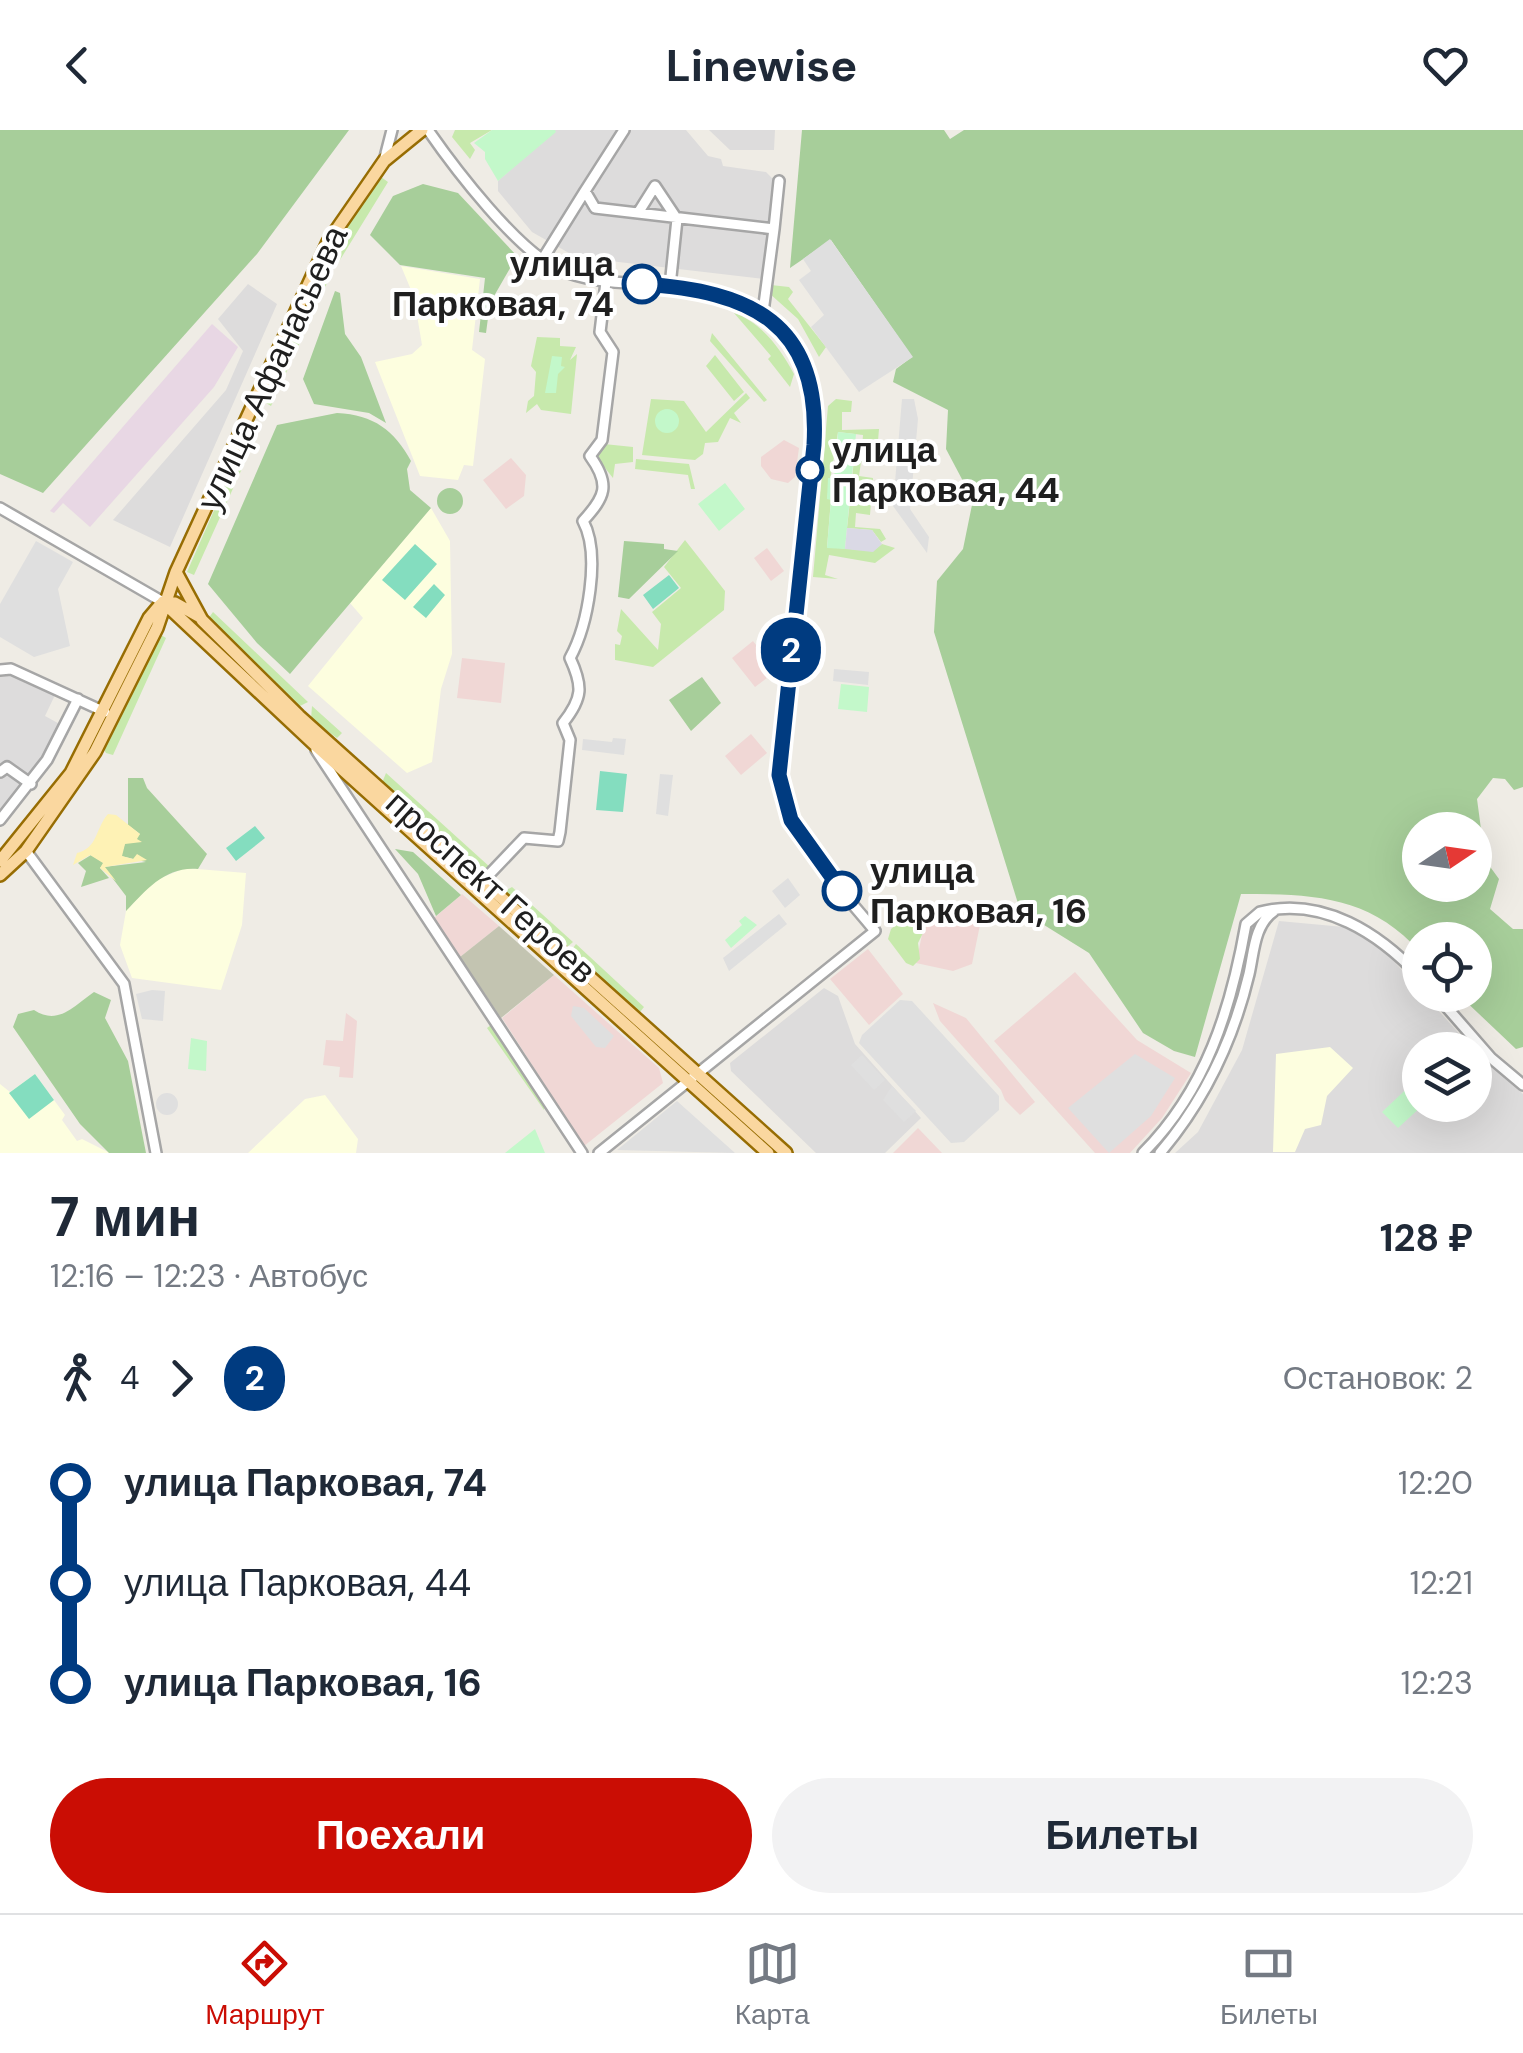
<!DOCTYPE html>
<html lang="ru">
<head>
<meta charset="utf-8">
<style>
	:root { --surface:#fff; --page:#f2f2f3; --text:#1f2937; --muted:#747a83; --line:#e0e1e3; --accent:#ca0d04 }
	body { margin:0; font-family:"DM Sans",sans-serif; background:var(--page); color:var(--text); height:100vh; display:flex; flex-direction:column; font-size:38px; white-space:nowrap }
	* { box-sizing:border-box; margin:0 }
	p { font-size:32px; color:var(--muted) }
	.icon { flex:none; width:55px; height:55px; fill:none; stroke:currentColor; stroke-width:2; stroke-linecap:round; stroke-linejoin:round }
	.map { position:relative; height:1023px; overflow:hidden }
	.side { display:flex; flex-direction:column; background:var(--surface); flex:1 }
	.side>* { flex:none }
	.badge { padding:0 20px; border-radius:32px; font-size:35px; line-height:65px }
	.needle { width:65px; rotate:77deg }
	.buttons { position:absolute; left:1402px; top:682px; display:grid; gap:20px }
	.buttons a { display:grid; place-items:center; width:90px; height:90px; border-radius:50%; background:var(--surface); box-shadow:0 10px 40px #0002; font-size:50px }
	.map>.badge { position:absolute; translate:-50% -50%; box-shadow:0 0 0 5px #fff }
	.legs { display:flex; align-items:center; gap:15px; height:110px; padding:0 50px; font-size:32px }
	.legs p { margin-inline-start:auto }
	.summary { display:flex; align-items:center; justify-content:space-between; height:170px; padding:0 50px }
	h1 { font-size:55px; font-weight:700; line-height:75px }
	.cta { display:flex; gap:20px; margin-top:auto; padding:20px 50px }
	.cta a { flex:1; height:115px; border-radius:60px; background:var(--accent); color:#fff; font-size:40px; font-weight:700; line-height:115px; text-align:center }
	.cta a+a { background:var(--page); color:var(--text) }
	ul { padding:0 50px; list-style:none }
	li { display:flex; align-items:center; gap:35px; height:100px; font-size:38px }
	li i { display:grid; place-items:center; width:15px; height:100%; margin:0 12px; background:currentColor }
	li i::after { content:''; width:25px; height:25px; margin:-12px; border:8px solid; border-radius:50%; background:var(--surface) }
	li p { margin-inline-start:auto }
	li:first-child i { background:linear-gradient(#0000 50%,currentColor 0) }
	li:last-child i { background:linear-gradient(currentColor 50%,#0000 0) }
	header { display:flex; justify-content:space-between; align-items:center; height:130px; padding:0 50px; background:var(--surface); font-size:45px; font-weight:700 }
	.tabs { display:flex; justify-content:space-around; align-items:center; height:140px; border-top:2px solid var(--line); background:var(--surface); font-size:28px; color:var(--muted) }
	.tabs a { display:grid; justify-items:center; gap:5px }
	.tabs .on { color:var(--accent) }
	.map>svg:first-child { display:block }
</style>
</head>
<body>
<header><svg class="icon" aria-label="back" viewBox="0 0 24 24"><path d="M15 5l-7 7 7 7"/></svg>Linewise<svg class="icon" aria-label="heart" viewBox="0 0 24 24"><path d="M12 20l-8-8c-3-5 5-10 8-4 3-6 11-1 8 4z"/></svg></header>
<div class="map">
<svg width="1523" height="1023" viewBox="0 0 1523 1023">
	<rect width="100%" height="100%" fill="#efece5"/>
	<path fill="#dddcdc" d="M 555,0 L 686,0 L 708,26 L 721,29 L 723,36 L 766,42 L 776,52 L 765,149 L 576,127 L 532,102 L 498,61 L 498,51 Z
		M 709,0 L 775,0 L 774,20 L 730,20 Z
		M 248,154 L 277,174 L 170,417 L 113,390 L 226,260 L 243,221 L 218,189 Z
		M 15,545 L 55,565 L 45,586 L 67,598 L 0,688 L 0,547 Z
		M 1279,791 L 1344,797 L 1382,818 L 1474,920 L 1420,920 L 1420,975 L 1475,975 L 1475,921 L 1523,964 L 1523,1023 L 1175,1023 L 1198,1002 L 1242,920 Z
		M 824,858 L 838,866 L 855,914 L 921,988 L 885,1023 L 816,1023 L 731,941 L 730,933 Z"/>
	<path fill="#f0d7d5" d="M 784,310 L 799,318 L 795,347 L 788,353 L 771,349 L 761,336 L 761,327 Z
		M 511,328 L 526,345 L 524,366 L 506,379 L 483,350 Z
		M 767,418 L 784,441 L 771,451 L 754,428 Z
		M 753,511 L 776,541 L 755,557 L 732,528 Z
		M 462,528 L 505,533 L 501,573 L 457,568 Z
		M 751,604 L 767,623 L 741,645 L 725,626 Z
		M 462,764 L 499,796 L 460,827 L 434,788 Z
		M 928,777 L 961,784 L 980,795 L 972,834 L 953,841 L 916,833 Z
		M 868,819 L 903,864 L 869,895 L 830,849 Z
		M 1075,842 L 1137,910 L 1191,943 L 1162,988 L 1130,1023 L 1095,1023 L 994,911 Z
		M 554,845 L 659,938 L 663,953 L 584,1016 L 502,888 Z
		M 933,873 L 966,888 L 1035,972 L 1020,985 L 1005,970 L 1001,960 L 940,891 Z
		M 346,883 L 357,891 L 353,948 L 339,947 L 340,937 L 323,935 L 326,910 L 343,911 Z
		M 918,998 L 942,1023 L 893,1023 Z"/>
	<path fill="#e8d7e4" d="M 212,194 L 238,217 L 214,257 L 90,397 L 63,373 L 54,383 L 50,381 Z"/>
	<path fill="#fdfedf" d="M 401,136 L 480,149 L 472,220 L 485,229 L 473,336 L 464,335 L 458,350 L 420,346 L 375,232 L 412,224 L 422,215 L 414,167 Z
		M 431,378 L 450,411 L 452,524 L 441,559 L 432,632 L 407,643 L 308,556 L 363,488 L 350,473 Z
		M 185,738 L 246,743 L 242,795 L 221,860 L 132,848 L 120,815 L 126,781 L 154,751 Z
		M 1330,917 L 1353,938 L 1327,966 L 1321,995 L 1305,999 L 1295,1022 L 1273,1022 L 1276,924 Z
		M 35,944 L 65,985 L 62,990 L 77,1011 L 82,1009 L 110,1023 L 0,1023 L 0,954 L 10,962 Z
		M 325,965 L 358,1009 L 356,1023 L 248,1023 L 305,969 Z"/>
	<path fill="#c3c4b1" d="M 499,796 L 554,845 L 501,888 L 460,827 Z"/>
	<path fill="#c7e9ac" d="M 455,0 L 492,0 L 470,13 L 475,20 L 470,29 L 452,7 Z
		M 381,47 L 388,52 L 335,138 L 330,131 L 358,77 Z
		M 324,144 L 331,144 L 271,276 L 266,273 L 315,154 Z
		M 771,155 L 789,157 L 793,162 L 788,169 L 826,217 L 819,227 L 798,189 L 769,163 Z
		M 734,183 C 761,192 781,219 794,244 L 790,257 L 768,229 L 771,226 Z
		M 712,203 L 767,270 L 764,272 L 710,211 Z
		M 537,207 L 560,208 L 560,216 L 576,217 L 570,230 L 577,224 L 571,284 L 541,280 L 537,274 L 526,283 L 528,271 L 534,266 L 536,242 L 531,236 Z
		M 715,225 L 744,262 L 734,271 L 706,236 Z
		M 746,263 L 750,268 L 734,283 L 741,293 L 730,288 L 718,312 L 705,313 L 703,324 L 695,330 L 642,325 L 651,269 L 684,271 L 706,302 Z
		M 836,269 L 852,271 L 851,282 L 842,282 L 842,300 L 879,299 L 876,335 L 861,332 L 859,346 L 873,348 L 870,385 L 856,383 L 855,397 L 880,399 L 886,409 L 881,412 L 872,400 L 847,398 L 850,371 L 861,371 L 863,351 L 852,350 L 855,318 L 862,318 L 863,305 L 838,302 L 827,369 L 831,369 L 827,417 L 873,421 L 882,414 L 895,418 L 875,433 L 829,425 L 825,445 L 838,449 L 813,447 L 828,276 Z
		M 604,314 L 633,317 L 633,332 L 615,334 L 613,348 L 594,324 Z
		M 241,319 L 249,323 L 194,445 L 187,442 Z
		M 636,329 L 689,334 L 695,359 L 691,359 L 688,345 L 635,339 Z
		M 685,410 L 725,461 L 724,480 L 653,537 L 615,530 L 615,514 L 620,515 L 622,506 L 617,501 L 621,479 L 658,520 L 661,494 L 652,482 L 681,458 L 664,437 Z
		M 213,482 L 308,572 L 298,577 L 208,489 Z
		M 161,505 L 166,508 L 113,625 L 106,623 L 103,618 Z
		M 312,576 L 342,603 L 337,608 L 311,589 Z
		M 386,643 L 491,738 L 479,739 L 382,653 Z
		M 512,757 L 573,812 L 566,818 L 503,762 Z
		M 910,783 L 920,785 L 926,797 L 918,813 L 920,829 L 913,836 L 906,833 L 888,809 L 891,799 Z
		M 1248,810 L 1252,811 L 1241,861 L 1214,937 L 1209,935 L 1237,860 Z
		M 576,814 L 644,877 L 640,882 L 570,822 Z
		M 491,895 L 545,976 L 544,980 L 487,898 Z"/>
	<path fill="#a7ce9a" d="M 0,0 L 349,0 L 257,124 L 43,363 L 0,344 Z
		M 802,0 L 944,0 L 950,9 L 964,0 L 1523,0 L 1523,657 L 1514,660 L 1505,649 L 1493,648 L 1477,669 L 1481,699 L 1475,709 L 1475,700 L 1420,700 L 1420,755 L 1475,755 L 1475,716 L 1499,749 L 1490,779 L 1513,799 L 1523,799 L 1523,917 L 1516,919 L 1459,865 L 1475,865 L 1475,810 L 1420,810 L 1420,822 C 1370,765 1311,764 1241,764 L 1195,927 L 1174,921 L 1143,903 L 1089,823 L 1020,780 L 934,502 L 937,451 L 963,419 L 973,370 L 946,319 L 948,280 L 893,252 L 896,239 L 912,227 L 831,110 L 790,138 Z
		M 423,54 L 458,63 L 517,126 L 490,173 L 486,203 L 479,202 L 485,148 L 400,135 L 370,105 L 393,66 Z
		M 335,161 L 340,163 L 345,204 L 361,227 L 386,293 L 369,283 L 314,274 L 303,249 Z
		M 337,283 C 374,285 394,300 411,331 L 407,339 L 410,360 L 431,378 L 290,544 L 257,513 L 208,454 L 277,295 Z
		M437 371a13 13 0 1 1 26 0a13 13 0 1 1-26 0Z
		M 624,411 L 664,414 L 664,419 L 678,421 L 629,469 L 618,467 Z
		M 702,547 L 721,573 L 691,601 L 669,570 Z
		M 128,648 L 143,648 L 147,658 L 207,724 L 198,739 C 166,736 147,759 126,781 L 126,766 L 104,737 L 146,732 L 121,726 L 125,713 L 140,704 L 128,695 Z
		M 395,719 L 413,722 L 461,765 L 436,786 L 418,744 Z
		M 91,725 L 104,733 L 100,738 L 109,748 L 81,757 L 86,741 L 78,733 Z
		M 94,862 L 111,870 L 105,888 L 128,931 L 146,1023 L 109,1023 L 80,994 L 13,897 L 18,884 L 34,880 C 58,896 74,876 94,862 Z"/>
	<path fill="#fef2b5" d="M 108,684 L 116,685 L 140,704 L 137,709 L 142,712 L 125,714 L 122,726 L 133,729 L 137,724 L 147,730 L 105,737 L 116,751 L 100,738 L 103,733 L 90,725 L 73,735 L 77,723 C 98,718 95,699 108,684 Z"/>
	<path fill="#c3f8ca" d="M 492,0 L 555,0 L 556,2 L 498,51 L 485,29 L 485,22 L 474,13 Z
		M 552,226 L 562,227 L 561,236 L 565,237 L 558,244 L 556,263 L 545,263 Z
		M655 291a12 12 0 1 1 24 0a12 12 0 1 1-24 0Z
		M 838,302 L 856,304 L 845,419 L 827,418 L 831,370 L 827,369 L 828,348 L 834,348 Z
		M 725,353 L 745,379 L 719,401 L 698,374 Z
		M 841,554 L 869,557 L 867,582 L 838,579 Z
		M 745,786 L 757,795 L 731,818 L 725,810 L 742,795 L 739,791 Z
		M 191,908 L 207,911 L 206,941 L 188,939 Z
		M 1417,949 L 1423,975 L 1398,998 L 1382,982 Z
		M 535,999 L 545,1023 L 505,1023 Z"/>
	<path fill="#84ddbf" d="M 415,414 L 437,434 L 405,470 L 382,450 Z
		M 669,445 L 679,458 L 653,479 L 643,465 Z
		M 434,454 L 445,465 L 426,488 L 413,477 Z
		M 600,641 L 627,644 L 623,682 L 596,680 Z
		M 255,696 L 265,708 L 236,731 L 226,718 Z
		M 35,944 L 54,970 L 29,989 L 9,963 Z"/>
	<path fill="#dfdfdf" d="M 830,109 L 913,227 L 859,262 L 811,197 L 824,185 L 799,150 L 811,141 L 803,129 Z
		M 902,269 L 914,269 L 918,289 L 910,379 L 929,407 L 927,423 L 893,376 Z
		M 36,411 L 73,432 L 58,459 L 70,516 L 34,527 L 0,507 L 0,474 Z
		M 834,539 L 869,542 L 868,555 L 833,551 Z
		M 613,608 L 626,609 L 624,625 L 582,620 L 583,609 L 612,612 Z
		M 660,644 L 673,645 L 668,686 L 656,684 Z
		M 788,748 L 800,765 L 785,778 L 772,761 Z
		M 779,784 L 787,794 L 729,841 L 723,828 Z
		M 152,860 L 165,861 L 163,891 L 142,889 L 136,864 Z
		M 900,870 L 912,871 L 999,966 L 999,980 L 964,1012 L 951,1013 L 859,913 L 862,905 Z
		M 573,876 L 584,878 L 614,906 L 605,918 L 596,917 L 571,886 Z
		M 1135,924 L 1175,948 L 1151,986 L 1109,1023 L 1068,978 Z
		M 862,925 L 885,950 L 874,960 L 851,935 Z
		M 892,956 L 916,981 L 904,992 L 883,970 Z
		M156 974a11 11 0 1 1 22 0a11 11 0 1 1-22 0Z
		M 677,971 L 735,1023 L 617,1020 Z"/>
	<path fill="#dad9e5" d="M 847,398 L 872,400 L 882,414 L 873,422 L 845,419 Z"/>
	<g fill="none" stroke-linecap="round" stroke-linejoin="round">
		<defs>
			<path id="minor" d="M 428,0 C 455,39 517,120 558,139 C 593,155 633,152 671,156 C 770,167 821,212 813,315 L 780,624 C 777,698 832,748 875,801 L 599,1023
				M 624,0 L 585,61 L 595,78 L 774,99 L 779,51
				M 384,31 L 392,0
				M 638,83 L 655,56 L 677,89 L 670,156
				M 542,130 L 585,61
				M 763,182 L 774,99
				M 0,378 L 163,472
				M 0,540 L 11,539 L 105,582
				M 316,620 L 582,1023
				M 0,642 L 7,637 L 31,654
				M 0,690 L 47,630 L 78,569
				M 26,721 L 124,854 L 156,1023
				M 483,751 L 524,708 L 558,711 L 560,702 L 570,610 L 563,593 C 583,568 583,556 570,528 C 588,495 601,424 583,391 C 605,367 611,355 590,326 L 602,310 L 613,222 L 600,202 L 606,152
				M 1436,865 L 1491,928 L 1523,955
				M 1143,1023 C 1206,960 1231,879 1246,794 L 1260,782 C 1323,766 1380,804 1420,847
				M 1160,1023 C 1205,970 1233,911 1249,844 C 1254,822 1254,795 1274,781"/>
			<path id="major" d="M 176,442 L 202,490 L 299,586 L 786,1023
				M 163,472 L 313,613 L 768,1023
				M 163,472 L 175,473 L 200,487
				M 0,731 L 71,643 L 149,488 L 160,475
				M 0,745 L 26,721 L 95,622 L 157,498 L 176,442 L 328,112 L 384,31 L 422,0"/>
		</defs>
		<use href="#minor" stroke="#a6a6a6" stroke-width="14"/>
		<use href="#major" stroke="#976d03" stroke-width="16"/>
		<use href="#minor" stroke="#fff" stroke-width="9"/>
		<use href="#major" stroke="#fad79f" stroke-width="11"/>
	</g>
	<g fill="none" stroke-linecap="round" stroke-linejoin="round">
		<defs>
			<path id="line-1" d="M 642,154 C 751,161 821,193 814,315 L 779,645 L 791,690 L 842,761"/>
		</defs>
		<use href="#line-1" stroke="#fff" stroke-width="22"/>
		<use href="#line-1" stroke="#003b80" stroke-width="15"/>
	</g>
	<g fill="#fff" stroke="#003b80" stroke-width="5">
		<circle cx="642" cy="154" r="18"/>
		<circle cx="810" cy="340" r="12"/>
		<circle cx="842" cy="761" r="18"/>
	</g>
	<g text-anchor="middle" stroke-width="8" stroke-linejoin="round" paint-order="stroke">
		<g font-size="35" font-weight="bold" fill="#1f1f1f" stroke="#fff" text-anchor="start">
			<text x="614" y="146" text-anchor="end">улица<tspan x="614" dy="40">Парковая, 74</tspan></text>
			<text x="832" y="332">улица<tspan x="832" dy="40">Парковая, 44</tspan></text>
			<text x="870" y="753">улица<tspan x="870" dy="40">Парковая, 16</tspan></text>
		</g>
		<g font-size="35" fill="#1f1f1f" stroke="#fff">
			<text transform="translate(272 238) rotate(-65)" y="12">улица Афанасьева</text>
			<text transform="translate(491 757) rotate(42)" y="12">проспект Героев</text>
		</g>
	</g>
</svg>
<div class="buttons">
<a><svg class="needle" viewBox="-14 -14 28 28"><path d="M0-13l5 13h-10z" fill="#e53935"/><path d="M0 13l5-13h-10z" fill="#747a83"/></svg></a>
<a><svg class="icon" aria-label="locate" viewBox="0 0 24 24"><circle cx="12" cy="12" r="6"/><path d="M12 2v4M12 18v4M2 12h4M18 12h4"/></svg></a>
<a><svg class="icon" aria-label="layers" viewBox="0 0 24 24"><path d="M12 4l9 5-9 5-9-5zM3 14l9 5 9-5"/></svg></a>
</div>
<b class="badge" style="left:791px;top:520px;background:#003b80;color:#fff">2</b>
</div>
<section class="side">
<div class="summary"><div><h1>7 мин</h1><p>12:16 – 12:23 · Автобус</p></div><b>128 ₽</b></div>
<div class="legs"><svg class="icon" aria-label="walk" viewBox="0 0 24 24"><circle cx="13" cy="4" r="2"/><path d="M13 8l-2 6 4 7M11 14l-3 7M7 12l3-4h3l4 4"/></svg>4<svg class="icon" aria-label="forward" viewBox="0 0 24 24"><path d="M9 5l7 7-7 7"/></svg><b class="badge" style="background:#003b80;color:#fff">2</b><p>Остановок: 2</p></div>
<ul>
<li><i style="color:#003b80"></i><b>улица Парковая, 74</b><p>12:20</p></li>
<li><i style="color:#003b80"></i><span>улица Парковая, 44</span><p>12:21</p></li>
<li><i style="color:#003b80"></i><b>улица Парковая, 16</b><p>12:23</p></li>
</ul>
<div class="cta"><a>Поехали</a><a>Билеты</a></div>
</section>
<nav class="tabs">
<a class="on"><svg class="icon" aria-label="directions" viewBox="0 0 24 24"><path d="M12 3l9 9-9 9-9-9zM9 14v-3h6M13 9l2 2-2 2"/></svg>Маршрут</a>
<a><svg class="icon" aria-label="map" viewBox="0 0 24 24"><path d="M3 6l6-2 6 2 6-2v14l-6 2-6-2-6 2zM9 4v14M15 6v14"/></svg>Карта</a>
<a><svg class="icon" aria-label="tickets" viewBox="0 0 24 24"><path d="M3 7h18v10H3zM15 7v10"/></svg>Билеты</a>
</nav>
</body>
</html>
